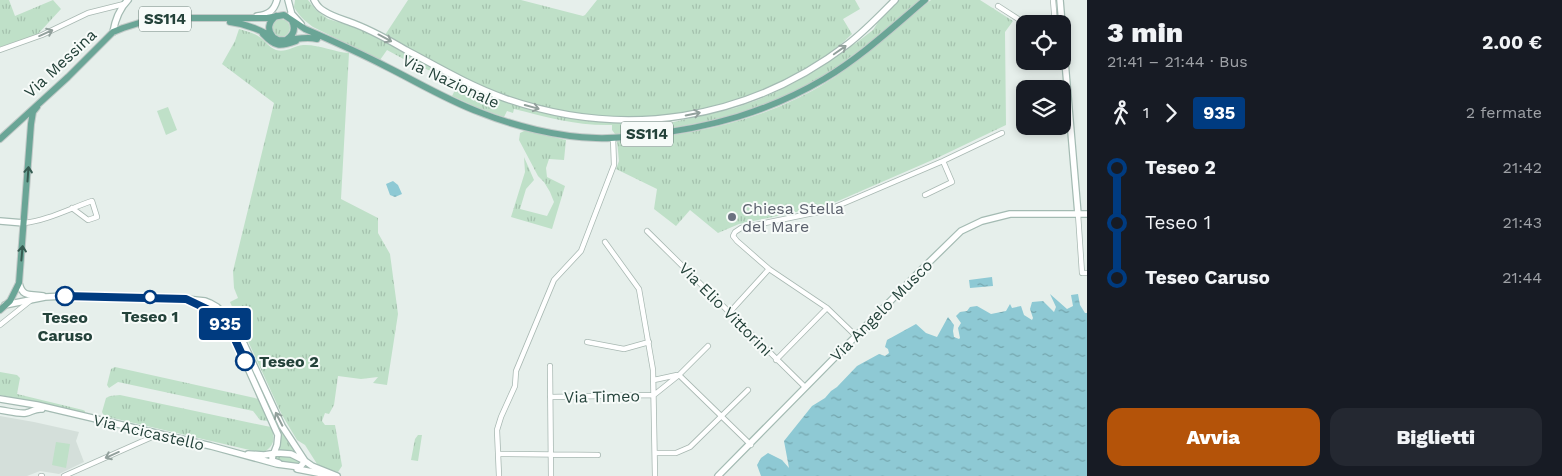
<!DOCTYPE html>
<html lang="it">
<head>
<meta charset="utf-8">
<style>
	:root { --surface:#171b24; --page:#242831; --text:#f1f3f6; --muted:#9ea1a6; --accent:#b45309 }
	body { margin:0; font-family:"Work Sans",sans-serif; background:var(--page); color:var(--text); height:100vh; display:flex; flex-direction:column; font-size:19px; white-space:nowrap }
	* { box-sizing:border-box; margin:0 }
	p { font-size:16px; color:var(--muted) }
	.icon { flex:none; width:28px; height:28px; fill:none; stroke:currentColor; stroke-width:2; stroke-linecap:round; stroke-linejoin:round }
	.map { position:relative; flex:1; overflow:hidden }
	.sheet { display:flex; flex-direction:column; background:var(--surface); width:475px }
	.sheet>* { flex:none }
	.badge { padding:0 10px; border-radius:4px; font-size:18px; line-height:32px }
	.tools { position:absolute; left:1016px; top:15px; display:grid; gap:10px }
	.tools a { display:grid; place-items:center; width:55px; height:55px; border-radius:10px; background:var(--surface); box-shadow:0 2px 8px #0003; font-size:25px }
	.map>.badge { position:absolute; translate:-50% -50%; box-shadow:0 0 0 2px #fff }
	.legs { display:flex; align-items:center; gap:8px; height:55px; padding:0 20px; font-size:16px }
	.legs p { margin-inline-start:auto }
	.summary { display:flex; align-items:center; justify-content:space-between; height:85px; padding:0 20px }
	h1 { font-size:28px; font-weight:800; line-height:38px }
	.button { display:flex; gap:10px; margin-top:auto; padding:10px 20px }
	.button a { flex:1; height:58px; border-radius:15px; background:var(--accent); color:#fff; font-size:20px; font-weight:800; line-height:58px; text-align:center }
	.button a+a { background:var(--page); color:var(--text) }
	ul { padding:0 20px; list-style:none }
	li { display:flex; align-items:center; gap:18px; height:55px; font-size:19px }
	li i { display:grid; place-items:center; width:8px; height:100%; margin:0 6px; background:currentColor }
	li i::after { content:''; width:12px; height:12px; margin:-6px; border:4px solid; border-radius:50%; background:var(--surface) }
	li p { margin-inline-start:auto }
	li:first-child i { background:linear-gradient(#0000 50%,currentColor 0) }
	li:last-child i { background:linear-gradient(currentColor 50%,#0000 0) }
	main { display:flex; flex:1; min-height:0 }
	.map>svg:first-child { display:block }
</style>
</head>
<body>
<main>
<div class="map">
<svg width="1087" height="476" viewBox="0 0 1087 476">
	<defs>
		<pattern id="grass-tufts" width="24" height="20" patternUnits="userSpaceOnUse" patternTransform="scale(1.25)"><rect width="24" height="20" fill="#bfe0c8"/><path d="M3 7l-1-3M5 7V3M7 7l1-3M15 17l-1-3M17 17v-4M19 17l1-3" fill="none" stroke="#a4c1ad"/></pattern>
		<pattern id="water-ripples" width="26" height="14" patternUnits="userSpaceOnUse" patternTransform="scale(1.25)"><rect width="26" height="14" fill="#8ec9d4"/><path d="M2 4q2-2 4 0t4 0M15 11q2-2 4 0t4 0" fill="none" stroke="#74a5ad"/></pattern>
	</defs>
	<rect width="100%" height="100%" fill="#e6efeb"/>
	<path fill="#d4dfda" d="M 0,416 L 34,422 L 79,432 L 76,441 L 84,462 L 59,474 L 40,471 L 27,476 L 0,476 Z"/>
	<path fill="url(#grass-tufts)" d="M 0,0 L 9,0 L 15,16 L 53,0 L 61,9 L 37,35 L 0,47 Z
		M 295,0 L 308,0 L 316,10 L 328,19 L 359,28 L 501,100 L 536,110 L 574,118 L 602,121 L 669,123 L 735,108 L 760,99 L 790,85 L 821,67 L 849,47 L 856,43 L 873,30 L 880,19 L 898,0 L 920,0 C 888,27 857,55 821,77 C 779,102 731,118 682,126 C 661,130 640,132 618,134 L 615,134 L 612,130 L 612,125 C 578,126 546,117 514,109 L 513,113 L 507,111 L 504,117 L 478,108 L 452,96 L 459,82 L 437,76 L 438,74 L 409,62 L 387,50 L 380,60 L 313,27 C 305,21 299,16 294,7 Z
		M 408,0 L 521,0 L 583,16 L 585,15 L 597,0 L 855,0 L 860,9 L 843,19 L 852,34 C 833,53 813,65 790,78 C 705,122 609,129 517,101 C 470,87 428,59 385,35 Z
		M 931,0 L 980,0 L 1013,21 L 1005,32 L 1006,125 L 937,158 L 829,205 L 739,224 L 718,233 L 690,210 L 676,226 L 654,209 L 657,189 L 616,169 L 619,161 L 617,141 C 689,136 765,121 827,82 C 839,75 849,66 860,57 C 884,39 907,19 931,0 Z
		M272 28a9 9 0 1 1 18 0a9 9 0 1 1-18 0Z
		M 239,29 C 246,31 255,33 261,38 C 266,42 269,47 276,50 C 286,53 293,46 303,45 C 318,44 334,52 349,53 L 341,199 L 378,218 L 378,233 L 390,254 L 398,314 L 387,385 L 373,383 L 378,377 L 361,379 L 338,376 L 334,405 L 329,414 L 325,413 L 322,421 L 325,425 L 335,425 L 342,466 L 338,472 L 324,468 L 317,464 L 305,445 L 297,440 L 282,415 L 230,302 L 238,298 L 234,288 L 233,271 L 274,103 L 222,64 L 235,41 Z
		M 526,130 L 566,140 L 564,160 L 549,159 L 546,168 L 547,177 L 565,186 L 552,229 L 511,217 L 525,172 L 524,157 L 534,180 L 526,189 L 520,209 L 547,216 L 554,202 L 550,192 L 544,182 L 538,176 L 519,140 L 520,133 Z
		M 115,367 L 259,399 L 269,419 L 268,421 L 260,420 L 253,411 L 118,382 L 109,388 L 107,385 L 111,369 Z
		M 0,372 L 17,375 L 20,378 L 17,394 L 83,410 L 85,411 L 85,413 L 0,395 Z
		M 120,395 L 266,426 L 271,427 C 276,439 274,447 262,453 L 104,416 L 102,412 L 106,398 L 110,396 Z
		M 280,429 L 281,429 L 298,455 L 276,451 L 281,441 Z
		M 418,435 L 422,435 L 418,461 L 411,460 L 415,439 Z
		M 283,454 L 301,460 L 300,464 L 296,465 L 276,460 L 274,458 L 275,455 Z"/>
	<path fill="#bfe0c8" d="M 168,107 L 177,130 L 166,135 L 157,111 Z
		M 56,442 L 70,444 L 66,468 L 52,465 Z"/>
	<path fill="url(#water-ripples)" d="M 393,181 L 398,185 L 402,194 L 395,197 L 390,195 L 386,184 Z
		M 992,277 L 993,286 L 970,288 L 969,280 Z
		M 1050,294 L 1067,309 L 1073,306 L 1071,295 L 1078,294 L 1080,305 L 1085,313 L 1087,313 L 1087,476 L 761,476 L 757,465 L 761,458 L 768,453 L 782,460 L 789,468 L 784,441 L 812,406 L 825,398 L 831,391 L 837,387 L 857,366 L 879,354 L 885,356 L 889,353 L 888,349 L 885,347 L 887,340 L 916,324 L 926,333 L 937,337 L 948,317 L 954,325 L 953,331 L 954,337 L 959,339 L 960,338 L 958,328 L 961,323 L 956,316 L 960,312 L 967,311 L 970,307 L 977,306 L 991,314 L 1006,311 L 1010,304 L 1012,308 L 1021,306 L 1024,315 L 1032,320 L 1033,318 L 1030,309 L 1032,302 L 1043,301 L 1054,312 L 1056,307 Z"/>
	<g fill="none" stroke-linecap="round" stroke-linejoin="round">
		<defs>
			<path id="street" d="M 1053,0 L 1055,24
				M 998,6 L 1026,24
				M 0,50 L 42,35 L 88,13 L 124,4
				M 925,195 L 952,182 L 943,161
				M 1078,214 L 1082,273 L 1087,273
				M 24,223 C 46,221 71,208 92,201 L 97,217 L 88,220 L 72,208
				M 647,231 L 805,387
				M 605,242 L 639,289 L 653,370 L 655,476
				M 729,313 L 769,269
				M 0,325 L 30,301
				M 856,336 L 827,308 L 769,269 L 737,241 L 733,236 L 735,232 L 741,228 L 828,210 L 943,161 L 1002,133
				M 587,342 L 624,349 L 649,342
				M 708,346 L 679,375 L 751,445
				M 776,360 L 827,308
				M 550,366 L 551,476
				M 654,380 L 677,375
				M 550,397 L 654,395 L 679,375
				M 655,453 L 676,453 L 690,447 L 748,390
				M 498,454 L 598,455
				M 41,476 L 42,476
				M 64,476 L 152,437 L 153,433
				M 499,476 L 497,430 L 501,417 L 515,386 L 516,371 L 554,280 L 581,251 L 614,165 L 613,138"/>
			<path id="secondary" d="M 288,0 L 292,15
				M 314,0 C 316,4 320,9 324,11 C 333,17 345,20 355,24 C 373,31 389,40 406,50 C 438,67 470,86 504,98 C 624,140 747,121 848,44 C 865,31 880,15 895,0
				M 1060,0 L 1062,24
				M 291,13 L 301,24
				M 257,16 C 268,15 274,11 277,0
				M 1062,26 L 1078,214
				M 113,32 C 115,21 120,8 128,0
				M 0,221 L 24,223
				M 19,283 C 23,299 31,293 43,296
				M 193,301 C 210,309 223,319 233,335 L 278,435 L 277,445 L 272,458 L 273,461 L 279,463
				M 5,305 L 45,297 L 65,296 L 186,299 L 205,301 L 210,303 L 217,307 L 231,320 L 244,344 L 282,426 L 305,461
				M 0,399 L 37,405 L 211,446 L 277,464 L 300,467 L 305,461
				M 0,410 C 8,411 18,414 26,413 C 32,412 35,408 42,409
				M 248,454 L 264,455 L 277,453 L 291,454 L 305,461 L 312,466 L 337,476
				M 297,469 L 333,476
				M 718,476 L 916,275 L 961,231 L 982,221 L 1010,214 L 1087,214"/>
			<path id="primary" d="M 230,22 C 248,24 262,31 278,40 C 291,42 303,35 317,39
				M 263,34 C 275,47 280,47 296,41
				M 273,37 C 267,30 268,22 276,16
				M 286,40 C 294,35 296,29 292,21
				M 0,139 L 68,77 L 113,32 L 123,28 L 139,23 L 172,18 L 267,18 L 284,15 L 305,29 C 333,41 360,53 387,67 C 417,82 447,100 479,112 C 514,126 558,137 596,138 C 613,139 629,136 645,135 C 710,128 768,112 824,79 C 861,57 893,27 925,0
				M 0,310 L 10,301 L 19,283 L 31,124 L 33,112 L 37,107"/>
		</defs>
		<use href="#street" stroke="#a8b8b2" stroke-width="6"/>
		<use href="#secondary" stroke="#a4bbb3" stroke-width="8"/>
		<use href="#primary" stroke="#c2cac8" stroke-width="8"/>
		<use href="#street" stroke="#fff" stroke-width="4.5"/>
		<use href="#secondary" stroke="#fff" stroke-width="5.5"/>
		<use href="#primary" stroke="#6aa596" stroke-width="6"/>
	</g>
	<defs><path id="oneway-shaft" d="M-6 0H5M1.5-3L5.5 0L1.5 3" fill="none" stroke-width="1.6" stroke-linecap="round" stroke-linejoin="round" transform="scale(1.25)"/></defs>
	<g stroke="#92a09c">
		<use href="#oneway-shaft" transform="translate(46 33) rotate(-24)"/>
		<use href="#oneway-shaft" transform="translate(385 38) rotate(28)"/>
		<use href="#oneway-shaft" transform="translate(840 50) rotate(-35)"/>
		<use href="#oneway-shaft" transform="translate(532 107) rotate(15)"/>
		<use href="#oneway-shaft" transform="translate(693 114) rotate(-11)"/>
		<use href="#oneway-shaft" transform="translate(279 419) rotate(-117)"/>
		<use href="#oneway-shaft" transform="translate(112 455) rotate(156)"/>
	</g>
	<g stroke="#365b51">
		<use href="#oneway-shaft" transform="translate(28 174) rotate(-86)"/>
		<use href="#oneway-shaft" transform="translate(22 253) rotate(-85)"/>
	</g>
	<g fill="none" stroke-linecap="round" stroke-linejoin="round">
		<defs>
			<path id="line-1" d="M 65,296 L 186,299 L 209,310 L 223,321 L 233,335 L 245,361"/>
		</defs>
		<use href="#line-1" stroke="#fff" stroke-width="11"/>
		<use href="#line-1" stroke="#003b80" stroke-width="8"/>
	</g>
	<circle fill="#6b7280" stroke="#f7fbf9" stroke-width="2" cx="732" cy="217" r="5"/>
	<g fill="#fff" stroke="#003b80" stroke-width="2.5">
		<circle cx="65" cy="296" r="9"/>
		<circle cx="150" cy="297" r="6"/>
		<circle cx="245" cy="361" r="9"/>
	</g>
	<g text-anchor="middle" stroke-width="4" stroke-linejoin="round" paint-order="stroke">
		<g fill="#f7fbf9" stroke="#637a73" stroke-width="1">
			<rect x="139" y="6.5" width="52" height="25" rx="4"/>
			<rect x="621" y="121.5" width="52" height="25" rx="4"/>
		</g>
		<g font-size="15" font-weight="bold" fill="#24423a">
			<text x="165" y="24">SS114</text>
			<text x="647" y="139">SS114</text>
		</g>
		<g font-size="16" fill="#24423a" stroke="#f7fbf9">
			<text transform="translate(60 63) rotate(-43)" y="6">Via Messina</text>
			<text transform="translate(451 81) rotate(25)" y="6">Via Nazionale</text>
			<text transform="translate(726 309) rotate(45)" y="6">Via Elio Vittorini</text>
			<text transform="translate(881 310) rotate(-45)" y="6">Via Angelo Musco</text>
			<text transform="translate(602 396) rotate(-1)" y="6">Via Timeo</text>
			<text transform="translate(149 432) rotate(13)" y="6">Via Acicastello</text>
		</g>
		<g font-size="16" fill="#5b616d" stroke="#f7fbf9" text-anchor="start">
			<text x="742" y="214">Chiesa Stella<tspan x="742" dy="18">del Mare</tspan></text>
		</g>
		<g font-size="16" font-weight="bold" fill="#24423a" stroke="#f7fbf9">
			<text x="150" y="322">Teseo 1</text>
			<text x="65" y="323">Teseo<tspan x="65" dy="18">Caruso</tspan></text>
			<text x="259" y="367" text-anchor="start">Teseo 2</text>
		</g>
	</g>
</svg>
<div class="tools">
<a><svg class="icon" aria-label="locate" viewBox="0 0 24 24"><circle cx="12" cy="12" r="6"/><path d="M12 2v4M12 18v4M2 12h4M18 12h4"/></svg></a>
<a><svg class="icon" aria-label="layers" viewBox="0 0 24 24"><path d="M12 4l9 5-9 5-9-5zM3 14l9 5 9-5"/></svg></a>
</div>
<b class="badge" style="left:225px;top:324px;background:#003b80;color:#fff">935</b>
</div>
<section class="sheet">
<div class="summary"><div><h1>3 min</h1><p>21:41 – 21:44 · Bus</p></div><b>2.00 €</b></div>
<div class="legs"><svg class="icon" aria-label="walk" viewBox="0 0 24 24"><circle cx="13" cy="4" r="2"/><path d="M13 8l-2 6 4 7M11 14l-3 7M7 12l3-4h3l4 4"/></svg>1<svg class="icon" aria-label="forward" viewBox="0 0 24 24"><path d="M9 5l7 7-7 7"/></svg><b class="badge" style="background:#003b80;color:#fff">935</b><p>2 fermate</p></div>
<ul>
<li><i style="color:#003b80"></i><b>Teseo 2</b><p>21:42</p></li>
<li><i style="color:#003b80"></i><span>Teseo 1</span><p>21:43</p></li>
<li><i style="color:#003b80"></i><b>Teseo Caruso</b><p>21:44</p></li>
</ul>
<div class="button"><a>Avvia</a><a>Biglietti</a></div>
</section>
</main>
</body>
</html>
